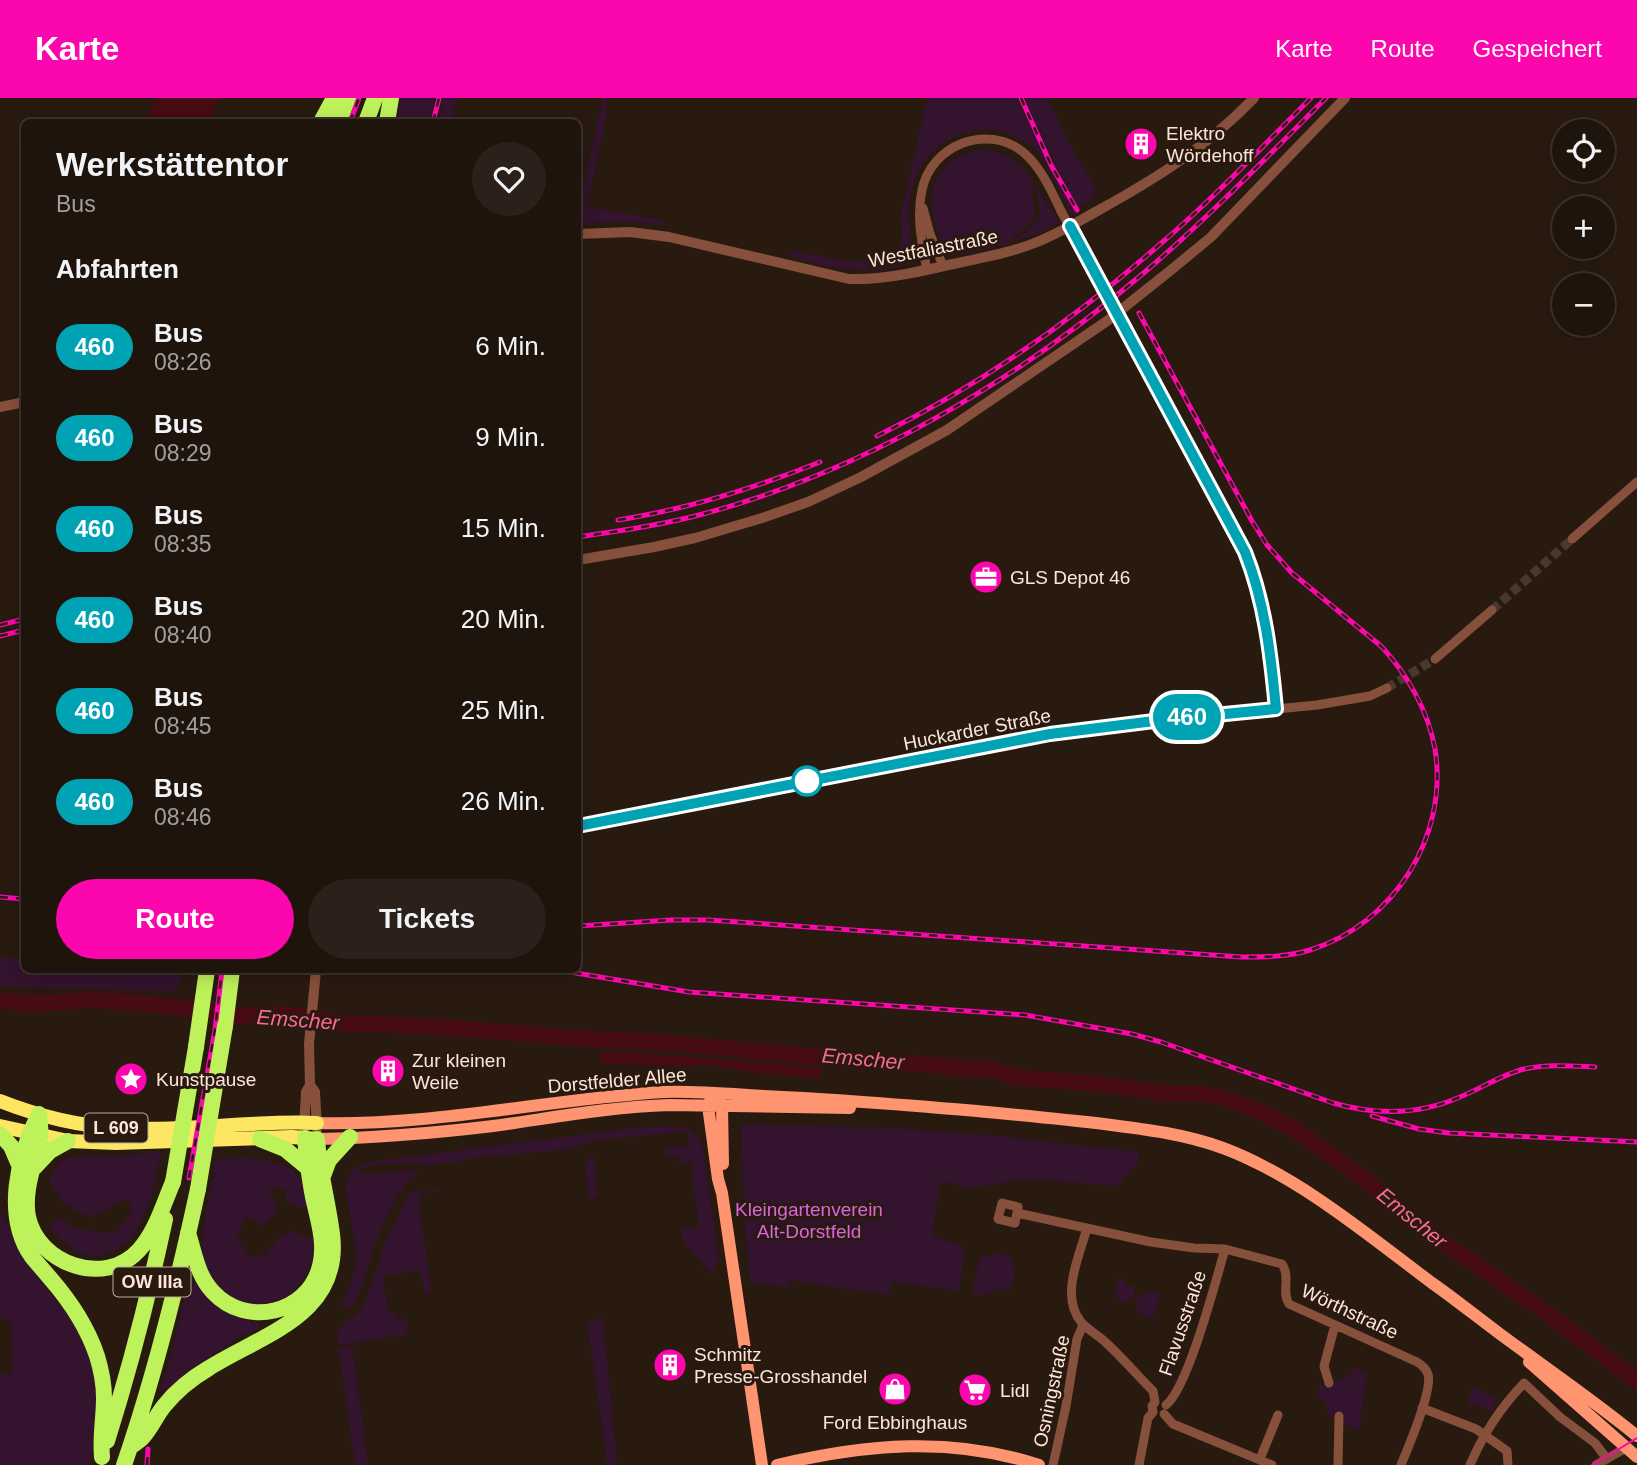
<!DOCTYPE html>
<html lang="de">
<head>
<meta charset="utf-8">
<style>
	:root { --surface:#1f140c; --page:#2c211a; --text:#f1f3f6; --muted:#a19e9d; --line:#3c332d; --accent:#fc07ad }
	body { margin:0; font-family:Arial,sans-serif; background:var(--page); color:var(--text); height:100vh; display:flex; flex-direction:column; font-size:26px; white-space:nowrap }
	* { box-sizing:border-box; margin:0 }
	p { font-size:23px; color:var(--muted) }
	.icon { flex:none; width:38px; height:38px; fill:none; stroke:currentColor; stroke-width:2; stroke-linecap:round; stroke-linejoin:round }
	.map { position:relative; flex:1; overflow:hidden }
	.drawer { position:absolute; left:21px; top:21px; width:560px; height:854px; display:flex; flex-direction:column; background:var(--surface); border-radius:10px; box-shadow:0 4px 18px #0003,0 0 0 2px var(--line) }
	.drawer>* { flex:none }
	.badge { padding:0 14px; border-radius:23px; font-size:24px; line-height:46px }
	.tools { position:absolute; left:1552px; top:21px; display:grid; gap:14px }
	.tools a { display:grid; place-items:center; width:63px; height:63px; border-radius:50%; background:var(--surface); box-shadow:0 4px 18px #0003,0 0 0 2px var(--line); font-size:35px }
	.map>.badge { position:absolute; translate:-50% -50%; box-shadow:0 0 0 4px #fff }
	h2 { padding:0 35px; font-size:26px; line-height:63px }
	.round { display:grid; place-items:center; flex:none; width:74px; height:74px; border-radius:37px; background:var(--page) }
	.summary { display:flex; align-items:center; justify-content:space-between; height:119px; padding:0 35px }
	h1 { font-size:33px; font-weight:700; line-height:52px }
	.action { display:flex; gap:14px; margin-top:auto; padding:14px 35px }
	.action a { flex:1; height:80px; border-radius:42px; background:var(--accent); color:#fff; font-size:28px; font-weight:700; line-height:80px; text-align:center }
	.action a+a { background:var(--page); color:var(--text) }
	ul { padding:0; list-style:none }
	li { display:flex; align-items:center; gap:21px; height:91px; padding:0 35px }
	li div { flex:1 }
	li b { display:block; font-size:26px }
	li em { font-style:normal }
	li .badge { min-width:77px; font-weight:700; text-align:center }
	header { display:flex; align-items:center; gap:42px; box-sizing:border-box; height:98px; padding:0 35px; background:var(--accent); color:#fff }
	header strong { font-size:33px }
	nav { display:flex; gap:38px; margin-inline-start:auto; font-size:24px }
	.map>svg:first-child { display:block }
</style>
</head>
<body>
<header>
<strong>Karte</strong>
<nav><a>Karte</a><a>Route</a><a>Gespeichert</a></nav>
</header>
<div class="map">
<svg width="1637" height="1367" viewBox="0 0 1637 1367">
	<rect width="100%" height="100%" fill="#291a10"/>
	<path fill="#33132d" d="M 396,0 L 435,0 L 429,24 L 391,24 Z
		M 443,0 L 457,0 L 451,24 L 439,24 Z
		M 603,0 L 608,0 L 605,14 L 607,15 L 587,109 L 663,122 L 665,127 L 636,124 L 581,125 L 579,123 L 578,110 Z
		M 927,0 L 1017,0 L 1057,83 L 1075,114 L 1075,116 L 1072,118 L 1071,116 C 1062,98 1048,64 1034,51 C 1019,37 1000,30 980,32 C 936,36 911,70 909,113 C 909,129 912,145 914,161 L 913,164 C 879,180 825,170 790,158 L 791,152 C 811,156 881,173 895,160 C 903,152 902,138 902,128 L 899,125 Z
		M 1024,0 L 1047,0 L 1069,46 L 1095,88 L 1094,99 L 1080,111 L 1054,65 Z
		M 977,52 C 1006,54 1015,59 1033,82 C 1031,88 1032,92 1033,99 C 1037,122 1032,126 1014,138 L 1012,144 C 1003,148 957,160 949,155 C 943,151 940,138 937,131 C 923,92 937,63 977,52 Z
		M 1035,87 L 1036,87 L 1046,106 L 1050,107 L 1059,124 L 1045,132 L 1017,143 L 1016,141 C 1027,134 1042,126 1040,110 C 1039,103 1036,95 1035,87 Z
		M 24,859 L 24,872 L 183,872 L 176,893 L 0,889 L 0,860 Z
		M 741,1026 L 889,1030 L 988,1037 L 1139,1054 L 1137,1065 L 1118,1088 L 1023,1081 L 974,1090 L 940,1083 L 932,1138 L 965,1149 L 959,1193 L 891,1183 L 888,1197 L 791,1182 L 789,1189 L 750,1184 L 744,1114 Z
		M 673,1028 L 691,1031 L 702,1044 L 719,1165 L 716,1166 L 713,1177 L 685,1146 L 682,1141 L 681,1131 L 699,1129 L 691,1064 L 679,1065 L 678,1057 L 666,1059 L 665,1051 L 689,1048 L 687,1033 L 601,1042 L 569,1051 L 496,1058 L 495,1057 L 427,1068 L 416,1064 L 366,1068 L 361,1072 L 361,1076 L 421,1072 C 394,1090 378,1138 368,1168 C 363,1183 360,1201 348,1212 L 341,1206 C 369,1156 349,1133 345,1084 L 357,1068 L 370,1064 L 633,1030 Z
		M 161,1054 C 157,1080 147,1125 127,1144 C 122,1149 115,1152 109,1155 C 103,1157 94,1160 88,1158 C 73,1155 60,1140 49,1130 L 60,1118 L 72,1131 C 89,1131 99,1136 116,1135 L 131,1115 L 130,1103 L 118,1104 L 103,1114 L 89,1119 C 68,1110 59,1103 49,1083 C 57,1050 86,1059 112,1058 C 129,1058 145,1055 161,1054 Z
		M 594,1058 L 598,1099 L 589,1100 L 585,1067 L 588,1060 Z
		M 243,1060 C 265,1062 293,1063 303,1087 C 306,1094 307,1101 309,1109 L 297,1109 L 286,1102 L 284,1090 L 269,1090 L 277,1114 L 261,1129 L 255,1122 L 246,1119 L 237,1137 L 248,1158 L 264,1157 L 278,1141 L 290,1133 L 314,1141 C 317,1164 302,1184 289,1200 L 252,1208 L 231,1203 L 207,1178 L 202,1151 L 205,1118 L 216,1061 Z
		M 440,1091 L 440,1093 L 418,1097 L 432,1195 L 425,1197 L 421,1172 L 383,1178 L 388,1215 L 397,1215 L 398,1222 L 406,1221 L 408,1231 L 405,1237 L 338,1247 L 337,1235 L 340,1230 L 360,1212 L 366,1203 L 385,1145 L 407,1100 L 411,1094 Z
		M 0,1111 L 22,1159 L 81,1234 L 100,1290 L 94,1343 L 89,1367 L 0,1367 L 0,1276 L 12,1275 L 11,1224 L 0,1220 Z
		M 993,1154 L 1012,1159 L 1015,1177 L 1011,1191 L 1007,1190 L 1002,1192 L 993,1191 L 987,1197 L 974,1197 L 972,1195 L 980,1158 L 992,1158 Z
		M 1119,1180 L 1125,1182 L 1126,1188 L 1134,1188 L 1135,1189 C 1134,1198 1132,1204 1122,1205 L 1114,1197 Z
		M 191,1183 C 201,1189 207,1199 216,1207 C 229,1217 244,1221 259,1225 L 258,1232 L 246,1235 L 191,1271 L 165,1294 L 159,1292 L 169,1266 L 187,1187 Z
		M 1146,1194 L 1160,1195 L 1153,1221 L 1139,1216 C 1134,1207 1135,1197 1146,1194 Z
		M 603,1220 L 617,1367 L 605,1367 L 607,1361 L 587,1224 Z
		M 352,1248 L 368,1367 L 355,1367 L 338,1250 Z
		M 1354,1269 L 1367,1275 L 1362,1307 L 1360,1332 L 1344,1326 L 1343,1319 L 1339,1318 L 1333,1320 L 1326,1317 L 1329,1310 L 1317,1296 L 1320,1287 L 1348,1280 Z
		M 1477,1290 L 1496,1301 L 1493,1305 L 1497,1308 L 1493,1313 L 1476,1307 L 1467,1306 L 1472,1291 Z"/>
	<path fill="#470b13" d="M 156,0 L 219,0 L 209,24 L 146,24 Z
		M 601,953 C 675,956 749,964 823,970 L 824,972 L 820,972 L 820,977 L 823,978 L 820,981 C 794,977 768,977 743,973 C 722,970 710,964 688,969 L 599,965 Z"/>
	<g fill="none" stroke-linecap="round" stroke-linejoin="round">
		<path stroke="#470b13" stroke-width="16" d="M 0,902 L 28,906 L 95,902 L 160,907 L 237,918 L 273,916 L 310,919 L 339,925 L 425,928 L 589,941 L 658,944 L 866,963 L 927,966 L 963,971 L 989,971 L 1012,978 L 1032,981 L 1092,985 L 1170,996 L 1202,996 L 1224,1000 L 1256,1012 L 1296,1032 L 1368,1084 L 1390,1105 L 1411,1122 L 1548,1216 L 1637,1283"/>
		<path stroke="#49382e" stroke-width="9" stroke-dasharray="9 4.5" stroke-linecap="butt" d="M 1492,512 L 1572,441
			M 1387,590 L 1435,561"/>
		<path stroke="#87503c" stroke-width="9" d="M 923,110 L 930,136 L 943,168
			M 927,172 C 922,146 916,119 922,92 C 931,47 987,25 1023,54 C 1041,69 1051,92 1061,113
			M 1124,230 L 1242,449 C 1267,498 1271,557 1276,611
			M 1572,441 L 1637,384
			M 1435,561 L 1492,512
			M 578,728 L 1050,636 L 1154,623 L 1317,607 L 1370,598 L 1387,590
			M 1002,1105 L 1018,1109 L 1015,1125 L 998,1121 Z
			M 1017,1115 L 1151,1144 L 1194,1150 L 1225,1151 L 1282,1166 C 1291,1179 1281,1194 1289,1206 L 1417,1264 C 1422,1267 1426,1271 1428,1276 C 1433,1292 1408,1350 1401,1367
			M 1087,1130 C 1079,1159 1060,1198 1081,1224 C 1087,1231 1096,1236 1103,1242 C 1120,1257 1136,1276 1153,1293 L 1155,1304 L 1152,1308 L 1153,1314 L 1148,1320 L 1139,1367
			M 1329,1285 L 1324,1268 L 1335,1227
			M 1166,1307 C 1188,1290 1216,1182 1225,1151
			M 1422,1310 L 1476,1331 L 1507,1353 L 1508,1367
			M 1164,1316 L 1173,1326 L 1272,1367
			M 1260,1361 L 1278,1317
			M 1053,1367 L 1066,1308 L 1077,1241 L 1083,1227
			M 1338,1367 L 1339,1318
			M 1470,1367 C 1483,1336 1501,1309 1524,1285 L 1560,1319 L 1595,1345 L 1607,1361
			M 1596,1367 L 1626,1350"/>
		<path stroke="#87503c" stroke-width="10" d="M 578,136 L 630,134 L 669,139 L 849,181 C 882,182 913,175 944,168 C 975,161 1008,156 1037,144 C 1059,135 1079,123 1099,112 C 1157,80 1208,48 1254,0
			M 0,309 L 24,304
			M 578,462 L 654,449 L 695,440 L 762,420 L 808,404 L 861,379 L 947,332 L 1107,223 L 1171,172 L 1211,139 L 1345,0
			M 310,987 L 315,994 L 317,1031
			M 304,1032 L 306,994 L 310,987 L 309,946 L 316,872"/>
		<path stroke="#fe9470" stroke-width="12" d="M 711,1001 L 708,1008 L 718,1081 L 722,1095 L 762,1367
			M 718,1001 L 722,1008 L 723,1066
			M 317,1025 C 435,1028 548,1001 664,994 C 697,993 731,996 764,998 C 835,1001 906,1007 977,1013 C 1019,1017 1062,1021 1104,1026 C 1144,1031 1185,1036 1223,1050 C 1298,1078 1368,1137 1432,1185 C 1455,1201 1477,1219 1500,1236 C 1546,1270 1593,1302 1637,1338
			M 317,1041 C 376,1040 435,1035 493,1028 C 552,1020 609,1009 669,1007 L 850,1010
			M 1529,1264 L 1637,1359
			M 777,1367 C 865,1346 952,1338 1039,1367"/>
		<path stroke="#fde661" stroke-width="14" d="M 0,1003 C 38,1018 78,1028 119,1030 C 185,1034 251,1022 317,1025
			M 0,1028 L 68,1043 L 116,1045 L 292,1039 L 316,1041"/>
		<path stroke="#bef25b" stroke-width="16" d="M 321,24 L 334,0
			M 339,24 L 348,0
			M 366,24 L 375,0
			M 387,24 L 391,0
			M 225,928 L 232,872
			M 196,949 L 207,872
			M 39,1016 C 18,1057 3,1118 32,1159 C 38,1166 44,1173 50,1180 C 70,1203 87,1228 97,1258 C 101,1271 104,1286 104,1300 C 104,1321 100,1338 102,1359
			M 39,1018 C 40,1025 41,1033 40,1039 C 35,1066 23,1092 28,1119 C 38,1166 105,1190 139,1152 C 156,1133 163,1107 173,1084
			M 0,1036 L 11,1048 L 20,1069
			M 260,1041 L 285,1051 L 308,1070
			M 33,1071 L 50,1053 L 68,1043
			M 323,1078 L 329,1062 L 350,1039
			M 188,1135 C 195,1156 197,1177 213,1194 C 246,1230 308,1216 320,1168 C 326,1145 318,1122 313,1099 C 309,1079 307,1060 305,1040
			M 107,1343 C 130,1270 149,1196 165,1121
			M 130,1349 C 134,1346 140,1343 143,1339 C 151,1330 156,1318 164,1308 C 176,1293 192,1280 209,1270 C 263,1236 342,1217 332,1136 C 328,1104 319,1073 317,1041
			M 124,1367 C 155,1277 178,1184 198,1091"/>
		<path stroke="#fc07ad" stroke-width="2" d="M 1592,1367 L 1637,1340"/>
		<defs>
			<path id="rail" d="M 1021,0 L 1051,67 L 1077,112
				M 350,24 L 359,0
				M 433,24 L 439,0
				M 877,338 C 979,288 1073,222 1158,148 C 1212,102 1261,50 1311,0
				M 618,422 C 688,411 755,390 820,364
				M 578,439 C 619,433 662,427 703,416 C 864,373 1020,281 1146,173 C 1209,119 1267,59 1326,0
				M 0,527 L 24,521
				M 0,538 L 24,532
				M 0,799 L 24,801
				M 578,828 L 671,822 L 709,822 L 1241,859 C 1265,859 1287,859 1310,852 C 1394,826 1449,738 1435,651 C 1428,612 1407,576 1381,548 L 1292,475 L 1267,447 L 1252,423 L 1139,215
				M 558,872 L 689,894 L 1025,917 L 1132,936 L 1161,944 L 1333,1005 C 1375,1017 1419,1017 1460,999 C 1482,990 1501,977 1524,971 C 1547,966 1571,968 1595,969
				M 1372,1018 L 1419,1031 L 1449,1035 L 1637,1044
				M 189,1080 L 215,932 L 222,872
				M 147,1367 L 148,1351"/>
		</defs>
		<use href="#rail" stroke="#fc07ad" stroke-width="5"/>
		<use href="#rail" stroke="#291a10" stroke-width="2.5" stroke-dasharray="8" stroke-linecap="butt"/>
		<path stroke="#87503c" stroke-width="9" d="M 1061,113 L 1124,230"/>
		<path stroke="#bef25b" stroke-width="16" d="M 173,1084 L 196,949
			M 198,1091 L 225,928"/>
	</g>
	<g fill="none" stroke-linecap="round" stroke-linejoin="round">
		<defs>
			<path id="line" d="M 578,728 L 1050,636 L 1154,623 L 1276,611 C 1271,558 1265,504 1245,454 L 1070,128"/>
		</defs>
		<use href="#line" stroke="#fff" stroke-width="16"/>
		<use href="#line" stroke="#00a3b4" stroke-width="10"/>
	</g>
	<defs>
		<symbol id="building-disc" viewBox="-11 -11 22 22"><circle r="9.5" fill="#fc07ad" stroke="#291a10"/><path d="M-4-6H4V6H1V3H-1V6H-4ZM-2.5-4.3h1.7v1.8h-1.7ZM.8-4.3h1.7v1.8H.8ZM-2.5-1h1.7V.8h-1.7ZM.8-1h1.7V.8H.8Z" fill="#fff"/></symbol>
		<symbol id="office-disc" viewBox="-11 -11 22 22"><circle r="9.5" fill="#fc07ad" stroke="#291a10"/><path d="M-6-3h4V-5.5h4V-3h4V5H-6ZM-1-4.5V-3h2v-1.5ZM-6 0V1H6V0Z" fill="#fff"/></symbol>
		<symbol id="sight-disc" viewBox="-11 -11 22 22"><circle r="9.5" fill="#fc07ad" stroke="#291a10"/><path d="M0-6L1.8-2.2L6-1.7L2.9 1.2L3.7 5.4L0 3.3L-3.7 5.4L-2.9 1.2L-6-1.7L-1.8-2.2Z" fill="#fff"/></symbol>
		<symbol id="shop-disc" viewBox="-11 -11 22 22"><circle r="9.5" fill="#fc07ad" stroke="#291a10"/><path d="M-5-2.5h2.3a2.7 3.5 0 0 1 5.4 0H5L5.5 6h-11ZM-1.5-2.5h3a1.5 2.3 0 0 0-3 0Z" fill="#fff"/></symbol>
		<symbol id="supermarket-disc" viewBox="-11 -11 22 22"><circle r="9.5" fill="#fc07ad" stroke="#291a10"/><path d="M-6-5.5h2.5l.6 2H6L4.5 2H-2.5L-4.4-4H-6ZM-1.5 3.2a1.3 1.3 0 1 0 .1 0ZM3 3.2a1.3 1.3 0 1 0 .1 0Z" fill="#fff"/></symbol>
	</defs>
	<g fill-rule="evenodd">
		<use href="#building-disc" x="1122" y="27" width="38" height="38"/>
		<use href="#office-disc" x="967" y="460" width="38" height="38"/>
		<use href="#building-disc" x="369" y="954" width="38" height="38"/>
		<use href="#sight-disc" x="112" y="962" width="38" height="38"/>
		<use href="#building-disc" x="651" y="1248" width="38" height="38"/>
		<use href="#shop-disc" x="876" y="1272" width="38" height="38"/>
		<use href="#supermarket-disc" x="956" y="1273" width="38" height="38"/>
	</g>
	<circle fill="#fff" stroke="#00a3b4" stroke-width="3.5" cx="807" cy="683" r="14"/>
	<g text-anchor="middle" stroke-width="6" stroke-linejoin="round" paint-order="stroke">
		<g fill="#291a10" stroke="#bfa89c" stroke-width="2">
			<rect x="84.5" y="1015.5" width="63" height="29" rx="5"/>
			<rect x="113.5" y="1169.5" width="77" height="29" rx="5"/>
		</g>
		<g font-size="18" font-weight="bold" fill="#ffe5d8">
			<text x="116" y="1036">L 609</text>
			<text x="152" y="1190">OW IIIa</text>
		</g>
		<g font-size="19" fill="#ffe5d8" stroke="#291a10" text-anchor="start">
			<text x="1166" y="42">Elektro<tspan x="1166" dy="22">Wördehoff</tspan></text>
			<text x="1010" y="486">GLS Depot 46</text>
			<text x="412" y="969">Zur kleinen<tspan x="412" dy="22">Weile</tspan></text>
			<text x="156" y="988">Kunstpause</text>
			<text x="694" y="1263">Schmitz<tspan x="694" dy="22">Presse-Grosshandel</tspan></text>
			<text x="1000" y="1299">Lidl</text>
			<text x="895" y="1331" text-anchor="middle">Ford Ebbinghaus</text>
		</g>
		<g font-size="19" fill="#ffe5d8" stroke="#291a10">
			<text transform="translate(933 150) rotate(-11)" y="7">Westfaliastraße</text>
			<text transform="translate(977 631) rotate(-11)" y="7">Huckarder Straße</text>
			<text transform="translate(617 982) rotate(-5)" y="7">Dorstfelder Allee</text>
			<text transform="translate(1350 1213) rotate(25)" y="7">Wörthstraße</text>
			<text transform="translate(1182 1225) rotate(-71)" y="7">Flavusstraße</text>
			<text transform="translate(1051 1293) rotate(-78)" y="7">Osningstraße</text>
		</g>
		<g font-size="19" fill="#dc64df" stroke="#291a10">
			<text x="809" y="1118">Kleingartenverein<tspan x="809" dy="22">Alt-Dorstfeld</tspan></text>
		</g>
		<g font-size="21" font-style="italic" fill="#fd6896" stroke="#291a10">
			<text transform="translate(298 922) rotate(4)" y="7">Emscher</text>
			<text transform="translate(863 961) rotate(5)" y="7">Emscher</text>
			<text transform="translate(1412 1120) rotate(39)" y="7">Emscher</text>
		</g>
	</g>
</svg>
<div class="tools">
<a><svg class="icon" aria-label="locate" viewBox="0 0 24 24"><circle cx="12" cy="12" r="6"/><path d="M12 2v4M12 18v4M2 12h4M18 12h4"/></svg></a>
<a>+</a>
<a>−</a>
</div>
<b class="badge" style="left:1187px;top:619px;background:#00a3b4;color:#fff">460</b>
<section class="drawer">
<div class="summary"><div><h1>Werkstättentor</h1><p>Bus</p></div><a class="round"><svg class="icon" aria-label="heart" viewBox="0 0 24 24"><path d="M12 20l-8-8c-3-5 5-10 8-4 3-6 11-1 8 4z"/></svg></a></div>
<h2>Abfahrten</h2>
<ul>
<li><span class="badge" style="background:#00a3b4;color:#fff">460</span><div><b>Bus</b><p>08:26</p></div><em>6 Min.</em></li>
<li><span class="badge" style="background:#00a3b4;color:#fff">460</span><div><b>Bus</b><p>08:29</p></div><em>9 Min.</em></li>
<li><span class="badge" style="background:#00a3b4;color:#fff">460</span><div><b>Bus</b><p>08:35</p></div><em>15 Min.</em></li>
<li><span class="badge" style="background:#00a3b4;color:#fff">460</span><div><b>Bus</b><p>08:40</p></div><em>20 Min.</em></li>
<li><span class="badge" style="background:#00a3b4;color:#fff">460</span><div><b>Bus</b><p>08:45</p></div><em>25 Min.</em></li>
<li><span class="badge" style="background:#00a3b4;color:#fff">460</span><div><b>Bus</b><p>08:46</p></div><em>26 Min.</em></li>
</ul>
<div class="action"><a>Route</a><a>Tickets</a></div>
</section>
</div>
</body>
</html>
